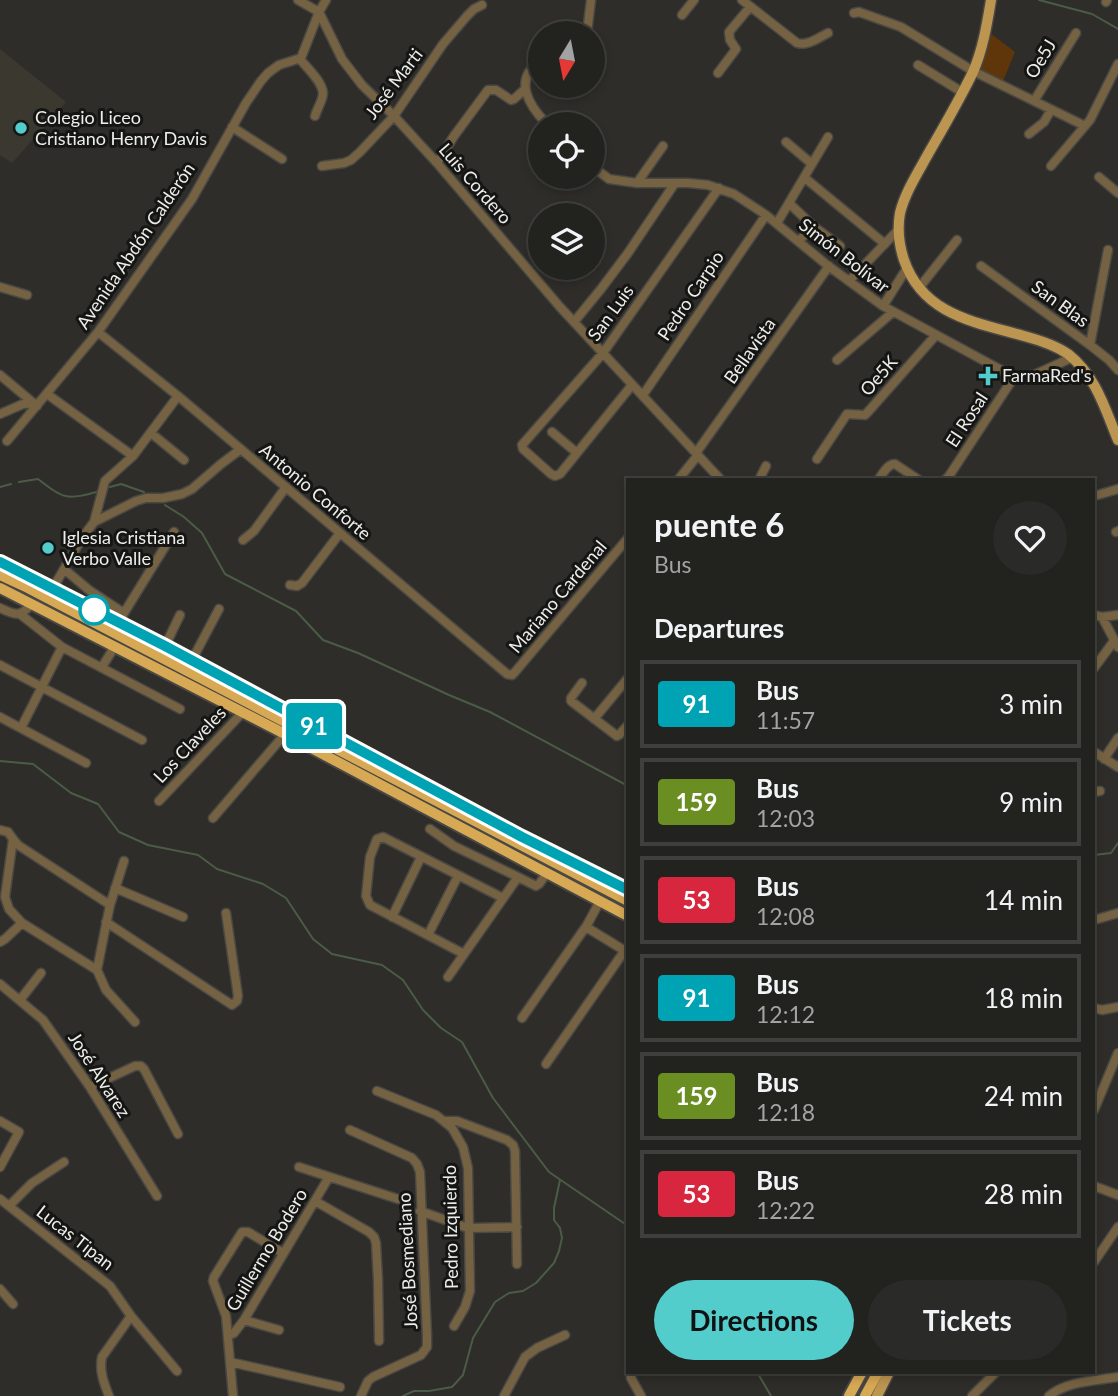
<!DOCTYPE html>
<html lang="en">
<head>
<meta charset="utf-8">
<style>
	:root { --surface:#22221f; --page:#2a2a28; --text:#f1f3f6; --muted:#a2a4a4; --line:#3f3f3d; --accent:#53cdcb }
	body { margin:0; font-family:Lato,sans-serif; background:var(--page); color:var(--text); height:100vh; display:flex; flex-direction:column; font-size:26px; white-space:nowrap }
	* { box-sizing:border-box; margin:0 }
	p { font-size:23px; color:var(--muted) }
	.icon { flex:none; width:38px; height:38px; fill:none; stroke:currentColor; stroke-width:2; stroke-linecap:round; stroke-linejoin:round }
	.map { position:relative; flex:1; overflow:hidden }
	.sheet { position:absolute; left:626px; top:478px; width:469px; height:896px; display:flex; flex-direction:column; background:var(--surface); border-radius:0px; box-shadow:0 4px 10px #0003,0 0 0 2px var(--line) }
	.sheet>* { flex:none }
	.badge { padding:0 14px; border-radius:5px; font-size:24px; line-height:46px }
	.needle { width:46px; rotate:190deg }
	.tools { position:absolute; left:528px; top:21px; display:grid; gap:14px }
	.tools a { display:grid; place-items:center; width:77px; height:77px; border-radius:50%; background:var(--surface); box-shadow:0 4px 10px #0003,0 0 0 2px var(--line); font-size:35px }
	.map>.badge { position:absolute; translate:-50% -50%; box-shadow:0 0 0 4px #fff }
	h2 { padding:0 28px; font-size:26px; line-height:63px }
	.round { display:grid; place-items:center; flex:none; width:74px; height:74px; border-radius:37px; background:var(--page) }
	.head { display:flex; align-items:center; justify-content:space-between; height:119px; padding:0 28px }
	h1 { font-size:33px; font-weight:700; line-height:52px }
	.primary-button { display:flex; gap:14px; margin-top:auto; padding:14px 28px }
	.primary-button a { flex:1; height:80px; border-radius:42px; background:var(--accent); color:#111; font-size:28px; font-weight:700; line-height:80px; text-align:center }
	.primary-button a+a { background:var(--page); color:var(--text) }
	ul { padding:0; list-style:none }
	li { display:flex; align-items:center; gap:21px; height:88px; margin:0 14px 10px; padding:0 14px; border:4px solid var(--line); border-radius:0px }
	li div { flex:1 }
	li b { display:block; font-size:26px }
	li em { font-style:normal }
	li .badge { min-width:77px; font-weight:700; text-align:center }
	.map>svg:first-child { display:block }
</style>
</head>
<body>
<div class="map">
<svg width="1118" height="1396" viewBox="0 0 1118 1396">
	<rect width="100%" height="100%" fill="#2e2d29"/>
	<path fill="#3a382f" d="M 0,49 L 66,102 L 12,163 L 0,155 Z"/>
	<path fill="#5f360a" d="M 990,33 L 1015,52 L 1003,81 L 977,69 Z"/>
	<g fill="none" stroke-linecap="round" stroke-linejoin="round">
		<path stroke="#4b5c46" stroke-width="2" d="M 1039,0 L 1092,14 L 1118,29
			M 19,482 L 38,479 C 65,500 67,500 100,491
			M 0,487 L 11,484
			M 110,487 L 121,484 L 144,492
			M 165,505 L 184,517 L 202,533 L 225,574 L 296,611 L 323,640 L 358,653 L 449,695 L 490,712 L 628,786
			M 0,761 L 33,764 L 71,793 L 98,804 L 119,832 L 148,845 L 198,855 L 217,869 L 263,884 L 286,898 L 313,939 L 332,954 L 382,965 L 403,980 L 423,1010 L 441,1028 L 462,1042 L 493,1098 L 549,1172 L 628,1226
			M 1094,855 L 1111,853 L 1118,843
			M 757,1372 L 771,1396
			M 403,1396 L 414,1391 L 429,1391 L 452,1387 L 463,1375 L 473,1338 L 495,1302 L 509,1293 L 523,1291 L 536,1283 L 554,1263 L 559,1251 L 562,1238 L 560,1228 L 554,1220 L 554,1208 L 560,1180"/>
		<defs>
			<path id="minor" d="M 298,0 L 319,12 L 342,59 L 362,85 L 394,116 L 437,163 L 560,307 L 721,480
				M 742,0 L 797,43 C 808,46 818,38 828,33
				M 1106,2 L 1107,0
				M 854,13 L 859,12 L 901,27 L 973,71 L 1085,126
				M 682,15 L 694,0
				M 587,33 L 591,0
				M 300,59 C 307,68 322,81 323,93 C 323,100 317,109 315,116
				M 541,61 C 512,79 529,106 547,124
				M 918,65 L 962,92
				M 718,73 L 736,49 L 730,40 L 729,32 L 750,7
				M 1034,101 L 1076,33
				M 232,127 L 282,159
				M 1029,134 L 1044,122 L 1051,110
				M 786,142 L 812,164
				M 437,163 L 454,136 L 488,90 L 496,90 L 511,100 L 514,99 L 524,90
				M 322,166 L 344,163 L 351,160 L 360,152 L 394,116 L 443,44 L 467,16 L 474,9 L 482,5
				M 1051,166 L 1090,120 L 1118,64
				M 593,167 L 609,179 L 637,183 L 688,183 L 708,185 L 734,194 L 766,215 L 827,265 L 883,306 L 1014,377 L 1034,375 L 1071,358
				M 1099,177 L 1118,193
				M 805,178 L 885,244
				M 637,183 L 663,146
				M 790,204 L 813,226 L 840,246
				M 777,223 L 828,137
				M 799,241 L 813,226
				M 981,266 L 1090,345 L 1109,360 L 1118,370
				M 849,281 L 899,229
				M 0,287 L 27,295
				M 919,288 L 957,240
				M 883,306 L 907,268
				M 574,322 L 601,289 L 628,253 L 675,183
				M 98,332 L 178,396 L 507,674 L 512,675 L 515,672 L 628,538
				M 1090,345 L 1108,250
				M 837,360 L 893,312
				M 0,375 L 37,406
				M 632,385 L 560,474 L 555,476 L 551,474 L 523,449 L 522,445 L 603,353 L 719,188
				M 47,394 L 133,456
				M 643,395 L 766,215
				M 0,414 L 23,404 L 34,403
				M 552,432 L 577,453
				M 151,433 L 184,460
				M 7,441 L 98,332 L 192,199 L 246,103 L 261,81 L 268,73 L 279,65 L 301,58 L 319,12 L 326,0
				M 696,453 L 829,266
				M 817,459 L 847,414 L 865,415 L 867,413 L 936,335
				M 678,480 L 698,455
				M 759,480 L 766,466
				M 878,480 C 883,474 887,464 895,464 L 919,480
				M 945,480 L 949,476 L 1014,377
				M 1094,496 L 1118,489
				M 94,522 L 105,481 L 133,456 L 178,396
				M 1116,532 L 1118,531
				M 243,540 L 254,531 L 286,487
				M 64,569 L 89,590 L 124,613
				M 290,585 L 297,586 L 302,583 L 340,533
				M 53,588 L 82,538 L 94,522 L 136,501 L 146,498 L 163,498 L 182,494 L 192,489 L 221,464 L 241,449
				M 0,608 C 16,615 19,618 32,604
				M 20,614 L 62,647 L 180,709
				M 1094,615 L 1102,617 L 1118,615
				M 1102,617 L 1118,647
				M 119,623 L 124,613 L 174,532
				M 165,646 L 180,615
				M 192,660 L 219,609
				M 0,665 L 142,740
				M 102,667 L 115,646
				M 1094,668 L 1114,641
				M 582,683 L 571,698 L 571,701 L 617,736 L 619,735 L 628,725
				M 0,717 L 86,763
				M 594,719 L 628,678
				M 21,728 L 62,647
				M 1094,752 L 1118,767
				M 1104,759 L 1118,738
				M 1094,792 L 1100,791
				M 159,801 L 243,712
				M 213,818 L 285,734
				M 430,829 L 454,846 L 518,877
				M 0,830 L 8,832 L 13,839 L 5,897 L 9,909 L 22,923 L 97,970 L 106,990 L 135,1022
				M 13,839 L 18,845 L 110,905
				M 115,888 L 183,917
				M 392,917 L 421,857
				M 1094,920 L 1118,913
				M 106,922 L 232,1005 L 237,1001 L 238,996 L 226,913
				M 428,935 L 458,876
				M 0,942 L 5,939 L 22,923
				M 464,954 L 370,905 L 366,896 L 370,857 L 377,839 L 383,837 L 503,898
				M 97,970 L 110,905 L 124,861
				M 448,977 L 518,877 L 536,886 L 539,884 L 547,873
				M 0,984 L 43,1020 L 90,1087 L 157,1196
				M 20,1000 L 41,973
				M 1094,1008 L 1102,1010 L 1118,1007
				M 522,1018 L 587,925 L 600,901
				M 546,1064 L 623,953 L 622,949 L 586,927
				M 90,1087 L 135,1066 L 141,1066 L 144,1069 L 178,1134
				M 377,1091 L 436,1115 L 452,1128 L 463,1147 L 468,1168 L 470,1291 L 465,1307 L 454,1326
				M 1094,1110 L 1118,1053
				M 0,1121 L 19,1132 L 0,1167
				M 444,1121 L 457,1121 L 507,1140 L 513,1145 L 515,1151 L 517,1264
				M 350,1130 L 412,1158 L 417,1164 L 420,1172 L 427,1336 L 427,1347 L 421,1355 L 373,1377 L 368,1381 L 361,1396
				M 299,1167 L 398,1199
				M 1094,1186 L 1118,1195
				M 0,1199 L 110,1286 L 131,1316 L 177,1371
				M 315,1201 L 369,1232 L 374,1237 L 376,1243 L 378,1280 L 379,1341
				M 9,1206 L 32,1183 L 64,1162
				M 420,1211 L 468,1228 L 517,1227
				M 1094,1262 L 1118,1227
				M 0,1289 L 13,1304
				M 244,1320 L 279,1330
				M 228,1336 L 234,1333 L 244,1320 L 329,1177
				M 230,1362 L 340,1387
				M 631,1372 L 631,1378 L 641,1396
				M 109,1396 C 104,1383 99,1371 102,1357 L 131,1316
				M 233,1396 L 226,1316 L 213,1281 L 214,1277 L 242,1232 L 248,1232 L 283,1253
				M 504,1396 L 525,1357 L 537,1348 L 565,1335
				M 972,1396 L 996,1372
				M 1049,1396 C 1067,1381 1095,1381 1118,1377"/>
			<path id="major" d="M 991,0 C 987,24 983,49 973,72 C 959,101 943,128 927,156 C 917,174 905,193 900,213 C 897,230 899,245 904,260 C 923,315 975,322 1024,336 C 1039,340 1055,345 1068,354 C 1096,376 1105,409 1118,440
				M 0,562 L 165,646 L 522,837 L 628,890
				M 877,1396 L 889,1372"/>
			<path id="highway" d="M 0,575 L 28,588 L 628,901
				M 0,588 L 285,734 L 628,916
				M 849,1396 L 862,1372
				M 865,1396 L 878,1372"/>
		</defs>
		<use href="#minor" stroke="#494844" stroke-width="11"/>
		<use href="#major" stroke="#494844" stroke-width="13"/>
		<use href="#highway" stroke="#494844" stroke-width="14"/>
		<use href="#minor" stroke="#756242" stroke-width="8"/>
		<use href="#major" stroke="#bc9551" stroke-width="10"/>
		<use href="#highway" stroke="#d8a955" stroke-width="10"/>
	</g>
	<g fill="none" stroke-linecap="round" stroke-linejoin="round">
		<defs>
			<path id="line" d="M 0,562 L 165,646 L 522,837 L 628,890"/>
		</defs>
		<use href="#line" stroke="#fff" stroke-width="16"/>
		<use href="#line" stroke="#00a3b4" stroke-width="10"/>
	</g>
	<g fill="#53cdcb" stroke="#151514" stroke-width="2.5">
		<circle cx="21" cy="128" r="7"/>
		<path d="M984.5 365.5h7v7h7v7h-7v7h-7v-7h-7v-7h7z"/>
		<circle cx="48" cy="548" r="7"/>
	</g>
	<circle fill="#fff" stroke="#00a3b4" stroke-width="3.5" cx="94" cy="610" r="14"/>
	<g text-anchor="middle" stroke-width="6" stroke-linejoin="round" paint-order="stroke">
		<g font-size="18" fill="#ededea" stroke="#151514">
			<text transform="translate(1041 59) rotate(-59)" y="6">Oe5J</text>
			<text transform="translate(394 84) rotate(-53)" y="6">José Marti</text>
			<text transform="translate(475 184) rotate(49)" y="6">Luis Cordero</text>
			<text transform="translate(136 246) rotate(-56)" y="6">Avenida Abdón Calderón</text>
			<text transform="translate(844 256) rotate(38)" y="6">Simón Bolívar</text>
			<text transform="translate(691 296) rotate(-56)" y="6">Pedro Carpio</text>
			<text transform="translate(1060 304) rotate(36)" y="6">San Blas</text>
			<text transform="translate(611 313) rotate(-54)" y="6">San Luis</text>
			<text transform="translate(750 351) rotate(-55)" y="6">Bellavista</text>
			<text transform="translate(879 376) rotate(-49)" y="6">Oe5K</text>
			<text transform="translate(967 420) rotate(-57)" y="6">El Rosal</text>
			<text transform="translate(315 492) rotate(40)" y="6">Antonio Conforte</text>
			<text transform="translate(558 597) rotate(-50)" y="6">Mariano Cardenal</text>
			<text transform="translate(190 745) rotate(-47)" y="6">Los Claveles</text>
			<text transform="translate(99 1075) rotate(57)" y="6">José Alvarez</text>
			<text transform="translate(451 1227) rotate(-91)" y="6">Pedro Izquierdo</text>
			<text transform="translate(75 1238) rotate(38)" y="6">Lucas Tipan</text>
			<text transform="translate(267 1250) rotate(-59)" y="6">Guillermo Bodero</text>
			<text transform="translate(408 1261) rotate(-93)" y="6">José Bosmediano</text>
		</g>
		<g font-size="18" fill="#ededea" stroke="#151514" text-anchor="start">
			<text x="35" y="124">Colegio Liceo<tspan x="35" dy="21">Cristiano Henry Davis</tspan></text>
			<text x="1002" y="382">FarmaRed's</text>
			<text x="62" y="544">Iglesia Cristiana<tspan x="62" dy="21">Verbo Valle</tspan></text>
		</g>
	</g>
</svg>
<div class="tools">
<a><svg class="needle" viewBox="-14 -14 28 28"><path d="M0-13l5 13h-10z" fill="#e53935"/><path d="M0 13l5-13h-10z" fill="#a2a4a4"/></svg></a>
<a><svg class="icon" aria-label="locate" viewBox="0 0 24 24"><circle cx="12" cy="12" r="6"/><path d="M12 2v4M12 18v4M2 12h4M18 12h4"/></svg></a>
<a><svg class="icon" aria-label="layers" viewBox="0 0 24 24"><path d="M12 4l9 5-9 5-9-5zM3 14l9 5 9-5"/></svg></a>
</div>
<b class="badge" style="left:314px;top:726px;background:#00a3b4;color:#fff">91</b>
<section class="sheet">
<div class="head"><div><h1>puente 6</h1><p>Bus</p></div><a class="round"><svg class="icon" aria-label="heart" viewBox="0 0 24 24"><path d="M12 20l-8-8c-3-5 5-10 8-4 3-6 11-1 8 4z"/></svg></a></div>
<h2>Departures</h2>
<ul>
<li><span class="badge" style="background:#00a3b4;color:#fff">91</span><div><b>Bus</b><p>11:57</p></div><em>3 min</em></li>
<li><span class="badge" style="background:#6b8e23;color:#fff">159</span><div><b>Bus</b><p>12:03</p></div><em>9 min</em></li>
<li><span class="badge" style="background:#d7263d;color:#fff">53</span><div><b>Bus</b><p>12:08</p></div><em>14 min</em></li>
<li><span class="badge" style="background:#00a3b4;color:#fff">91</span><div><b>Bus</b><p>12:12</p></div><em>18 min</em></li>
<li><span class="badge" style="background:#6b8e23;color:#fff">159</span><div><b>Bus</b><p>12:18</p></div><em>24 min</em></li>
<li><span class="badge" style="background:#d7263d;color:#fff">53</span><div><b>Bus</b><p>12:22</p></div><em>28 min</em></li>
</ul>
<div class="primary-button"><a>Directions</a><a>Tickets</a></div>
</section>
</div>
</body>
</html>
